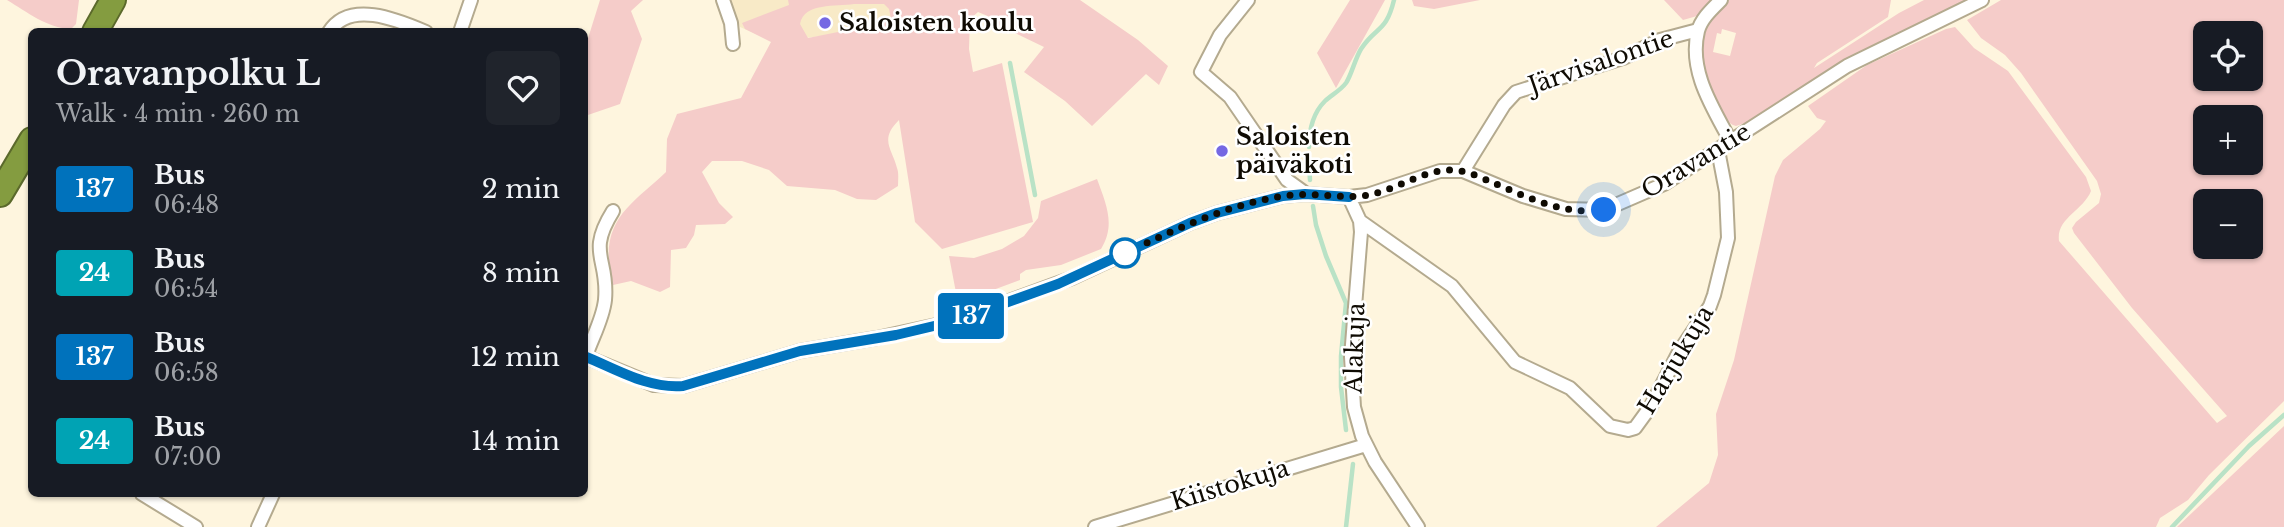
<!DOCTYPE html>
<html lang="en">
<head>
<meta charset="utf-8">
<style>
	:root { --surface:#171b24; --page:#20242c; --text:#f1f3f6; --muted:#9ea1a6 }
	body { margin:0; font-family:"Libre Baskerville",serif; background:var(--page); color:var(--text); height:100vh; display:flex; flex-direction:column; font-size:26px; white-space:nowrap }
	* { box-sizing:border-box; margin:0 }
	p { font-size:23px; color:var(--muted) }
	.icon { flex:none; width:38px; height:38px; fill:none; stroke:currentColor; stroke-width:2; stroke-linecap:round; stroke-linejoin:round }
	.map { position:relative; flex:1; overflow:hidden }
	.side { position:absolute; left:28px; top:28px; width:560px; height:469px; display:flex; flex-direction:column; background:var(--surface); border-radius:10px; box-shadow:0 2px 5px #0004 }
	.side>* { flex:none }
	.badge { padding:0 14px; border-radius:5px; font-size:24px; line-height:46px }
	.buttons { position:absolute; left:2193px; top:21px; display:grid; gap:14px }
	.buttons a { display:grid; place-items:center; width:70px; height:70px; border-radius:10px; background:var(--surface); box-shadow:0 2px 5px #0004; font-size:35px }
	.you { position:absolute; width:35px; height:35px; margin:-18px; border:5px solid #fff; border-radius:50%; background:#1a73e8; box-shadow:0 0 0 10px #1a73e833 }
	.map>.badge { position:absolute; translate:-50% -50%; box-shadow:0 0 0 4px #fff }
	.round { display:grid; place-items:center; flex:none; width:74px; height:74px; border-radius:10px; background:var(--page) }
	.overview { display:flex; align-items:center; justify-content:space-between; height:119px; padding:0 28px }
	h1 { font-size:33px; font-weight:800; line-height:52px }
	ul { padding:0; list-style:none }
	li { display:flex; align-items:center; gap:21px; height:84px; padding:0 28px }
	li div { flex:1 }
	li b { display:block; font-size:26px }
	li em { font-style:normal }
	li .badge { min-width:77px; font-weight:700; text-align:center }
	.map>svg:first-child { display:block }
</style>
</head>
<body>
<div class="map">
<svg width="2284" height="527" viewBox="0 0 2284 527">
	<rect width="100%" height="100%" fill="#fef5de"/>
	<path fill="#f8eac7" d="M 730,0 L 928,0 L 887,30 L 772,41 L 740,27 Z"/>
	<path fill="#f5ccc9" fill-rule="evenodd" d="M 7,0 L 79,0 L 76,24 L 71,29 C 47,28 27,12 7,0 Z
		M 600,0 L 643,0 L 631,11 L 642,39 L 620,104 L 585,116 L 585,48 Z
		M 788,0 L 1080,0 L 1138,40 L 1168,66 L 1159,85 L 1146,74 L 1092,126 L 1065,101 L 1024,72 L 1044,47 L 992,22 L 995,19 L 978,12 L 970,19 L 969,49 L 973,72 L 1002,63 L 1033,222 L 942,249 L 915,222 L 899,120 C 879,140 892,148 897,168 C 899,173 898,180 898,186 L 876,200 L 857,199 L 835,190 L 787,186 L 769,170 L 742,161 L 712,161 L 702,172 L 719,203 L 733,217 L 725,224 L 696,225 L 694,235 L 686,248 L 671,250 L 670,287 L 660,292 L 631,281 L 613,285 C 610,278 610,270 609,263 C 605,216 636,201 666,172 L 667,139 L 677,114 L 741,98 L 771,42 L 745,29 L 742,23 L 789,5 ZM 854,4 L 884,4 L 889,9 L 891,19 L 883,23 L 808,38 L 800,24 C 804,2 836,7 854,4 Z
		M 1350,0 L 1385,0 L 1336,88 L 1317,53 Z
		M 1412,0 L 1480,0 L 1434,9 L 1414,6 Z
		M 1664,0 L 1713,0 L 1697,16 L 1683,20 Z
		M 1729,0 L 1891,0 L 1888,17 L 1817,63 L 1814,68 L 1899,13 L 1924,0 L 1965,0 L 1858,53 L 1748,122 L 1736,126 C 1713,120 1696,51 1704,30 C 1709,19 1721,9 1729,0 ZM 1722,29 L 1736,33 L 1730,56 L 1713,52 L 1717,33 L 1721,34 Z
		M 2001,0 L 2284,0 L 2284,401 L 2209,475 L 2188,500 L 2160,518 L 2156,527 L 1656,527 L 1709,483 L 1718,455 L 1716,414 L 1734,360 L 1775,176 L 1783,160 L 1820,129 L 1826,121 L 1817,118 L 1808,106 L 1867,65 L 1946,29 L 1955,27 L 1974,48 L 2008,71 L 2086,177 L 2091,191 C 2083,211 2056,218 2059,241 L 2217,423 L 2227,416 L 2132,308 L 2074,233 L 2072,228 L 2076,222 L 2099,203 L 2101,194 L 2097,181 L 2021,73 L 2005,55 L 1981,38 L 1967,20 ZM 2205,33 L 2250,33 L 2250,79 L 2205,79 ZM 2250,117 L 2250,163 L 2205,163 L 2205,117 ZM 2205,201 L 2250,201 L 2250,247 L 2205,247 Z
		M 1097,179 C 1106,204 1116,225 1101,249 L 1061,265 L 1026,270 L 1020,274 L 1020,280 L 958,303 L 949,256 L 974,258 L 1002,249 L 1024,236 L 1038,218 L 1041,201 Z
		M 2284,426 L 2284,527 L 2177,527 Z"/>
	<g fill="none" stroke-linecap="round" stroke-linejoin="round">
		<path stroke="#b9e2c6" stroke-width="4.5" d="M 1010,63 L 1035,195
			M 1309,147 C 1309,131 1313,113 1325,101 C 1331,95 1340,91 1346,83 C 1351,76 1355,59 1361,49 C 1376,26 1386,33 1394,0
			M 1309,164 L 1310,180
			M 1313,206 L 1316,225 L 1326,256 L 1346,303 L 1341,356 L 1341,387 L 1346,430
			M 1346,527 L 1353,464
			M 2172,527 L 2249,446 L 2284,415"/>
		<defs>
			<path id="street" d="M 723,0 L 731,23 L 733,44
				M 1248,0 L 1220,35 L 1201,72 L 1230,97 L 1287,180 L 1305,193
				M 1721,0 C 1712,9 1701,19 1698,31 C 1688,71 1713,108 1731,142
				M 329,32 C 349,0 396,19 426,32
				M 460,32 L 471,0
				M 1463,171 L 1504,105 L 1516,92 L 1623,58 L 1660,40 L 1698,30
				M 1349,197 L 1360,221 L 1361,232 L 1351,357 L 1354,407 L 1362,436 L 1375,462 L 1418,527
				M 1360,221 L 1452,286 L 1515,362 L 1570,388 L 1610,426 L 1628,430 L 1635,428 L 1651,406 L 1679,352 L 1710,306 L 1714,295 L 1728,238 L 1726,192 L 1718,150
				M 584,356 L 654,385 L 683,386 L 800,351 L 877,338 L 955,321 L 1072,278 L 1190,223 L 1217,213 L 1283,196 L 1305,194 L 1349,197 L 1367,195 L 1440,171 L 1463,171 L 1523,196 L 1566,209 L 1604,210 L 1664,184 L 1847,66 L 1982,0
				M 586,356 C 592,338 603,319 605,300 C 609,258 586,254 613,211
				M 142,494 L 196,527
				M 258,527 L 273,494
				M 1095,527 L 1366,445"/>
			<path id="highway" d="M 95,32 L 113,0
				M 0,194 L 32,140"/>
		</defs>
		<use href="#street" stroke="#b4aa8f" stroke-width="16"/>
		<use href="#highway" stroke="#5b692b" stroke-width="28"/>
		<use href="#street" stroke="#fff" stroke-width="12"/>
		<use href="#highway" stroke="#849c40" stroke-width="24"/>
	</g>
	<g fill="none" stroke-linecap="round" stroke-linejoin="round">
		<defs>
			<path id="line" d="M 584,356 C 616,369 648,389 683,386 L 800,351 L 896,335 L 955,321 L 1058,284 L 1190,223 L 1217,213 L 1283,196 L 1305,194 L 1349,197"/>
		</defs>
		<use href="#line" stroke="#fff" stroke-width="16"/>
		<use href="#line" stroke="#0072bc" stroke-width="10"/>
		<path stroke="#0f0b03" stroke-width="7" stroke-dasharray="0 12.6" d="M 1125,253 L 1119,256 C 1172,231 1225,205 1284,196 C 1313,191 1341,200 1369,195 C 1399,189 1430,165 1461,171 C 1473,173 1485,180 1496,184 C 1531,199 1565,215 1604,210"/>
	</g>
	<g fill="#7568e3" stroke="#fff" stroke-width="2.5">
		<circle cx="825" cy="23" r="7"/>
		<circle cx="1222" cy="151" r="7"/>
	</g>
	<circle fill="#fff" stroke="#0072bc" stroke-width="3.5" cx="1125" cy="253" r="14"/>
	<g text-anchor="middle" stroke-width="5" stroke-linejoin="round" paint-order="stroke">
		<g font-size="24" font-weight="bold" fill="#0f0b03" stroke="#fff" text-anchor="start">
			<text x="839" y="31">Saloisten koulu</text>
			<text x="1236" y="145">Saloisten<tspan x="1236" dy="28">päiväkoti</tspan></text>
		</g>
		<g font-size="24" fill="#0f0b03" stroke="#fff">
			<text transform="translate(1601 62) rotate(-19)" y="8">Järvisalontie</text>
			<text transform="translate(1696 161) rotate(-31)" y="8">Oravantie</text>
			<text transform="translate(1355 348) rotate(-88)" y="8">Alakuja</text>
			<text transform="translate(1676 360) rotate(-59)" y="8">Harjukuja</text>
			<text transform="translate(1230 485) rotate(-17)" y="8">Kiistokuja</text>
		</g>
	</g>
</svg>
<div class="buttons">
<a><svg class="icon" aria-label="locate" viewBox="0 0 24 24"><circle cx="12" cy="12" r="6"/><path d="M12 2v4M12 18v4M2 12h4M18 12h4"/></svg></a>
<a>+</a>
<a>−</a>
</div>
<div class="you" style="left:1604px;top:210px"></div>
<b class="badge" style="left:971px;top:316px;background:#0072bc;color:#fff">137</b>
<section class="side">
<div class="overview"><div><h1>Oravanpolku L</h1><p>Walk · 4 min · 260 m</p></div><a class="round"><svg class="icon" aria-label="heart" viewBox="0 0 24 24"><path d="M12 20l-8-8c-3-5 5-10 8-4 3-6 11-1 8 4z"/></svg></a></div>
<ul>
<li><span class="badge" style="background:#0072bc;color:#fff">137</span><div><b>Bus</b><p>06:48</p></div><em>2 min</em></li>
<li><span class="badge" style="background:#00a3b4;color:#fff">24</span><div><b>Bus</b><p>06:54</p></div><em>8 min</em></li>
<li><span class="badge" style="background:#0072bc;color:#fff">137</span><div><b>Bus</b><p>06:58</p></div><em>12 min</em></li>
<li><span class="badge" style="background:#00a3b4;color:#fff">24</span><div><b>Bus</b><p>07:00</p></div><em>14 min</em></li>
</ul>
</section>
</div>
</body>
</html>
